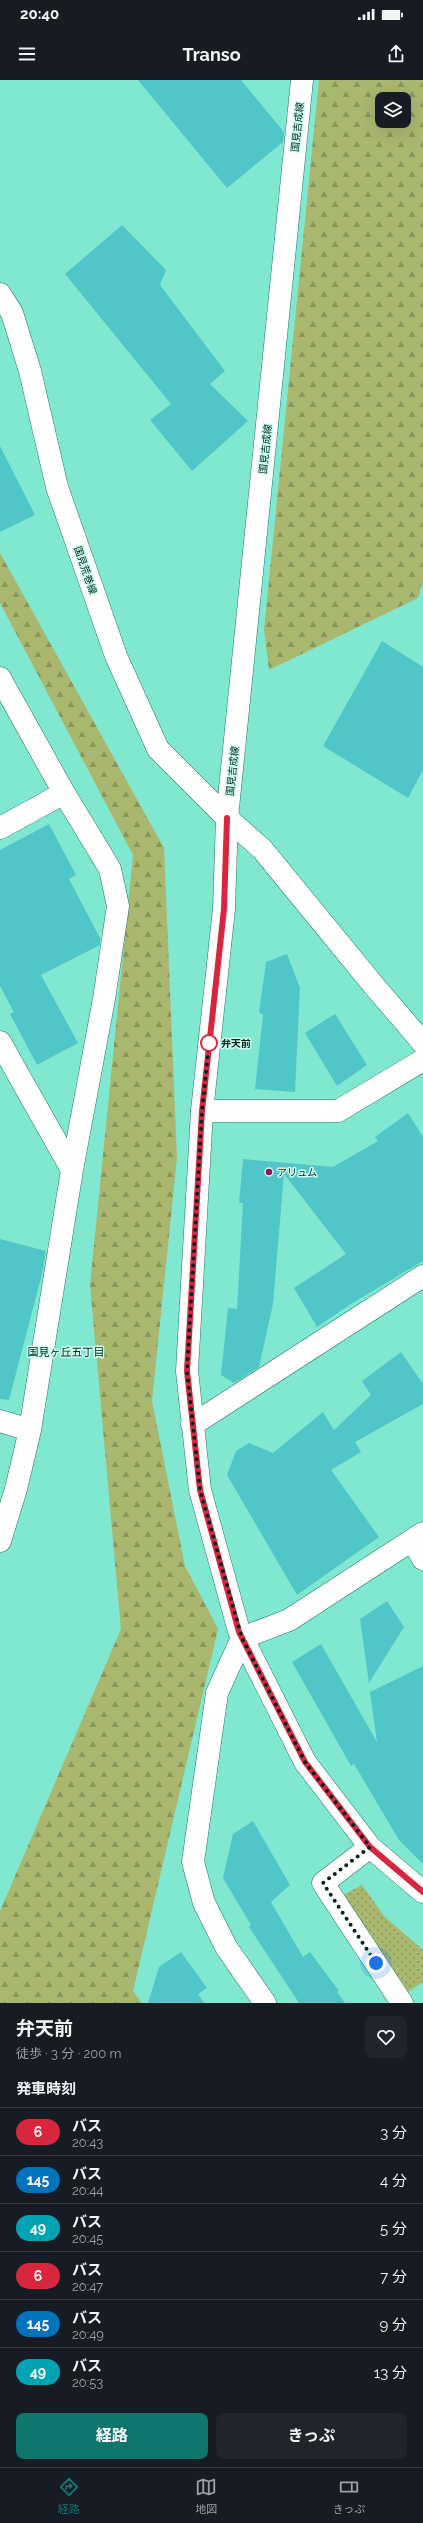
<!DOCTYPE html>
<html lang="ja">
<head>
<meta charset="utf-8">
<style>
	:root { --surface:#171b24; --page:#20242c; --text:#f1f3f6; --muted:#9ea1a6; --line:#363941; --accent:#0f766e }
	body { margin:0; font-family:Raleway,"Noto Sans JP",sans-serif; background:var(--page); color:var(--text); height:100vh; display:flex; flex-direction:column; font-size:15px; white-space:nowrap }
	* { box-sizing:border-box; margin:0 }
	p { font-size:13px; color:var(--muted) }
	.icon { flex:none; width:22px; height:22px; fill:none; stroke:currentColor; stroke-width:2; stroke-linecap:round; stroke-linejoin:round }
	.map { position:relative; height:1923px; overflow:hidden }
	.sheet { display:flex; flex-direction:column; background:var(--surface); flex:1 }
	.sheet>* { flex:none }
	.badge { padding:0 8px; border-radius:13px; font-size:14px; line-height:26px }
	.controls { position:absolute; left:375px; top:12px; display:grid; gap:8px }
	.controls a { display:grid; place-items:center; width:36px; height:36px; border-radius:8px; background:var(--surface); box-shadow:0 4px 16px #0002; font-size:20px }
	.you { position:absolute; width:20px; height:20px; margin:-10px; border:3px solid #fff; border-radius:50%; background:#1a73e8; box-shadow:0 0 0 6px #1a73e833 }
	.map>.badge { position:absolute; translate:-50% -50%; box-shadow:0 0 0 2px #fff }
	h2 { padding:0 16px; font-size:15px; line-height:36px }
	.round { display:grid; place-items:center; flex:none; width:42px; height:42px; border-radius:8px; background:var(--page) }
	.overview { display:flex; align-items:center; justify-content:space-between; height:68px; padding:0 16px }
	h1 { font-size:19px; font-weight:700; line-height:30px }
	.action { display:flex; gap:8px; margin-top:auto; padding:8px 16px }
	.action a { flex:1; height:46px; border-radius:8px; background:var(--accent); color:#fff; font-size:16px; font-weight:700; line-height:46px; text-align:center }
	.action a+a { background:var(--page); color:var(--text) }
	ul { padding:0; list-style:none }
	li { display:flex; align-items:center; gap:12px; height:48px; padding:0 16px; border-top:1px solid var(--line) }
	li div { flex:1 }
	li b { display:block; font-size:15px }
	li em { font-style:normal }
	li .badge { min-width:44px; font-weight:700; text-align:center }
	.status { display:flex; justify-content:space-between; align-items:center; height:28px; padding:0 20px; background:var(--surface); direction:ltr }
	.status svg { height:11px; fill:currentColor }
	header { display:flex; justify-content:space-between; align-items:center; height:52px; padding:0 16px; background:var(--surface); font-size:18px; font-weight:700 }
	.tabs { display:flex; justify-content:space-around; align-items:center; height:56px; border-top:1px solid var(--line); background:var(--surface); font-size:11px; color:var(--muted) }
	.tabs a { display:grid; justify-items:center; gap:2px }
	.tabs .selected { color:var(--accent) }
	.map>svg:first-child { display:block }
</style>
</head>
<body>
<div class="status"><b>20:40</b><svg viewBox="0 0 49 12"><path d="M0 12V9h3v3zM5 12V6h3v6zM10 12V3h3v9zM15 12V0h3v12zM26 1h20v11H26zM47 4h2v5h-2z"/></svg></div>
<header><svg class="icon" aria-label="menu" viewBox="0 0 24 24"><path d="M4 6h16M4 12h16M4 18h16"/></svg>Transo<svg class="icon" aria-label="share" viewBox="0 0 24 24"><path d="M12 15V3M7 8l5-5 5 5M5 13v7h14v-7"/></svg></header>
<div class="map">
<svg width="423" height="1923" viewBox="0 0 423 1923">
	<defs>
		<pattern id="grass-dots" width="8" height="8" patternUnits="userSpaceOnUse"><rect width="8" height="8" fill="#aab76f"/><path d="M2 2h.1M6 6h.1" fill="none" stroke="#88955b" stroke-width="1.8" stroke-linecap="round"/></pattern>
		<pattern id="forest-firs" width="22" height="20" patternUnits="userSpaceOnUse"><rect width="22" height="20" fill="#aab76f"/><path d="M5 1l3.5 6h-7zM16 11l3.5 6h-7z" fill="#88955b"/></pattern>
	</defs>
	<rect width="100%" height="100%" fill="#80e8d0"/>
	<path fill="url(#grass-dots)" d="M 362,1805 L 385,1837 L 423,1870 L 423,1902 L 406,1913 L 341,1816 Z"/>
	<path fill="url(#forest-firs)" fill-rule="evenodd" d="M 319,0 L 423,0 L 423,501 L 418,518 L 269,590 L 264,550 ZM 382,19 L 404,19 L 404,41 L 382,41 Z
		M 0,473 L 164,768 L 177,1078 L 152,1321 L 185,1486 L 218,1549 L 133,1911 L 142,1923 L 0,1923 L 0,1831 L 121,1549 L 90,1205 L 133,775 L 0,523 Z"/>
	<path fill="#51c6c8" d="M 138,0 L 241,0 L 284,52 L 283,62 L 227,108 Z
		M 122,145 L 166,190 L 160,205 L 225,291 L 210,304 L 248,341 L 192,391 L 150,340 L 171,324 L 65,194 Z
		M 0,366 L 35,435 L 0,452 Z
		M 382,561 L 423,587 L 423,690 L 408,718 L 323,666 Z
		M 49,744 L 76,795 L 69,799 L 100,858 L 100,865 L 41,895 L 78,963 L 37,985 L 10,934 L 14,932 L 0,906 L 0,770 Z
		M 287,874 L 300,908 L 295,1012 L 255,1009 L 263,935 L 259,932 L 266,882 Z
		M 335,934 L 367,985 L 337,1006 L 305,953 Z
		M 408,1033 L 423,1057 L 423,1181 L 351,1224 L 317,1247 L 294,1208 L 346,1174 L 284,1094 L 273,1224 L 259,1287 L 234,1303 L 221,1295 L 228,1228 L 237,1229 L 243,1123 L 239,1123 L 243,1079 L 333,1087 L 378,1061 L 375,1057 Z
		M 0,1159 L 46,1171 L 42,1194 L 9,1320 L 0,1319 Z
		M 401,1272 L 423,1304 L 423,1324 L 355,1362 L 361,1372 L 331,1390 L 379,1457 L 297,1515 L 227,1395 L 236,1371 L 249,1363 L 273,1373 L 323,1332 L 334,1350 L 371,1315 L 362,1301 Z
		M 387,1521 L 404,1547 L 369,1603 L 360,1539 Z
		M 321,1564 L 377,1662 L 370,1612 L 423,1586 L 423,1784 L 399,1760 L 354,1684 L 351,1686 L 292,1582 Z
		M 253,1741 L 290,1805 L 271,1822 L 303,1877 L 310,1872 L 339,1911 L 337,1912 L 345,1923 L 299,1923 L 249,1847 L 251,1845 L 223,1798 L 233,1754 Z
		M 181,1872 L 207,1908 L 198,1914 L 204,1923 L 148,1923 L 159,1887 Z"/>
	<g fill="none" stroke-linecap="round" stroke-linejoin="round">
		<defs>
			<path id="minor" d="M 0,598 L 64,713 L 110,789 L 118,826 L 104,919 L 72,1090 L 30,1350 L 16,1409 L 0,1461
				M 227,738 L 262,769 L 375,907 L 423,963
				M 0,748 L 64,713
				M 0,962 L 72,1090
				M 202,1031 L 338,1031 L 423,980
				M 0,1341 L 30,1350
				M 192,1345 L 423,1196
				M 412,1460 L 423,1479
				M 370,1767 L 323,1803 L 402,1923
				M 265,1923 L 226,1867 L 204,1823 L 193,1782 L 217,1613 L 242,1558 L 289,1540 L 423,1453"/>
			<path id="tertiary" d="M 302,0 L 227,738 L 224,829 L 202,1031 L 187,1291 L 200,1410 L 239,1551 L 305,1682 L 370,1767 L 423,1812
				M 0,214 L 12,233 L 30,291 L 57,407 L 116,576 L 158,669 L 227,738"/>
		</defs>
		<use href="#minor" stroke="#227665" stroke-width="23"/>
		<use href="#tertiary" stroke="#227665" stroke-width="23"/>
		<use href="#minor" stroke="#fff" stroke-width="22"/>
		<use href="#tertiary" stroke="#fff" stroke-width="22"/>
	</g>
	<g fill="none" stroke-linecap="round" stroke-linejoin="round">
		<defs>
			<path id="line" d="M 227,738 L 224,829 L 202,1031 L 187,1291 L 200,1410 L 239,1552 L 305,1682 L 370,1767 L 423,1812"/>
		</defs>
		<use href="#line" stroke="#fff" stroke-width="9"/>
		<use href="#line" stroke="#d7263d" stroke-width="6"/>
		<path stroke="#02251e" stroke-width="4" stroke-dasharray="0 7.2" d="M 209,963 L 202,1031 L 187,1291 L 200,1410 L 242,1558 L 305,1682 L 370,1767 L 323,1803 L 376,1883"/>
	</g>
	<circle fill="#fff" stroke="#d7263d" stroke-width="2" cx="209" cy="963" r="8"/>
	<circle fill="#9c0b59" stroke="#cefef1" stroke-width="1.5" cx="269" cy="1092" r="4"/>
	<g text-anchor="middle" stroke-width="3" stroke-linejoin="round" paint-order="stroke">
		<g font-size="10" fill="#02251e" stroke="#cefef1">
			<text transform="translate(297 47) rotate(-84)" y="4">国見吉成線</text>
			<text transform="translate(265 369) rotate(-84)" y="4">国見吉成線</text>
			<text transform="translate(86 490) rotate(71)" y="4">国見荒巻線</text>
			<text transform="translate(232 691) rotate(-84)" y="4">国見吉成線</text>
		</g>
		<g font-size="10" font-weight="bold" fill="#02251e" stroke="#cefef1" text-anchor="start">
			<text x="221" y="967">弁天前</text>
		</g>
		<g font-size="10" fill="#02251e" stroke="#cefef1" text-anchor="start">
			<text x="277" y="1096">アリュム</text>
		</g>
		<g font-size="11" fill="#02251e" stroke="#cefef1">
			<text x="66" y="1276">国見ヶ丘五丁目</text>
		</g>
	</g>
</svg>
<div class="controls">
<a><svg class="icon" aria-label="layers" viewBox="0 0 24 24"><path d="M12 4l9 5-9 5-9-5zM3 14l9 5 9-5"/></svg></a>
</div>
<div class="you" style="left:376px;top:1883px"></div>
</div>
<section class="sheet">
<div class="overview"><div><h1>弁天前</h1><p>徒歩 · 3 分 · 200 m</p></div><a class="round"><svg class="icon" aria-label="heart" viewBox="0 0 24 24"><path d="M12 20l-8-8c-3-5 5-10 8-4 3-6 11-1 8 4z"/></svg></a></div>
<h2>発車時刻</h2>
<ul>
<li><span class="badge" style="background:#d7263d;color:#fff">6</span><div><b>バス</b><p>20:43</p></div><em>3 分</em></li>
<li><span class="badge" style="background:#0072bc;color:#fff">145</span><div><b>バス</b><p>20:44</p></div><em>4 分</em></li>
<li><span class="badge" style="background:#00a3b4;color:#fff">49</span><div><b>バス</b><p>20:45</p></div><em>5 分</em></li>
<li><span class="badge" style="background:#d7263d;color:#fff">6</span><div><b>バス</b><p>20:47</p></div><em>7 分</em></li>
<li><span class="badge" style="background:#0072bc;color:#fff">145</span><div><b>バス</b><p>20:49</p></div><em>9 分</em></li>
<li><span class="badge" style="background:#00a3b4;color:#fff">49</span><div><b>バス</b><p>20:53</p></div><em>13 分</em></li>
</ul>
<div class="action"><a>経路</a><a>きっぷ</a></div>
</section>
<nav class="tabs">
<a class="selected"><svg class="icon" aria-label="directions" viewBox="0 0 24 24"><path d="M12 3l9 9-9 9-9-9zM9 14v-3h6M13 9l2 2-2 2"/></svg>経路</a>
<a><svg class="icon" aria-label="map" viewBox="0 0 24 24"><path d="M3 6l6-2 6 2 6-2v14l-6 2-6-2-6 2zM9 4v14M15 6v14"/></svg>地図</a>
<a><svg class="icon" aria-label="tickets" viewBox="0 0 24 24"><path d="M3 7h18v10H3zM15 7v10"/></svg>きっぷ</a>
</nav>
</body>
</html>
